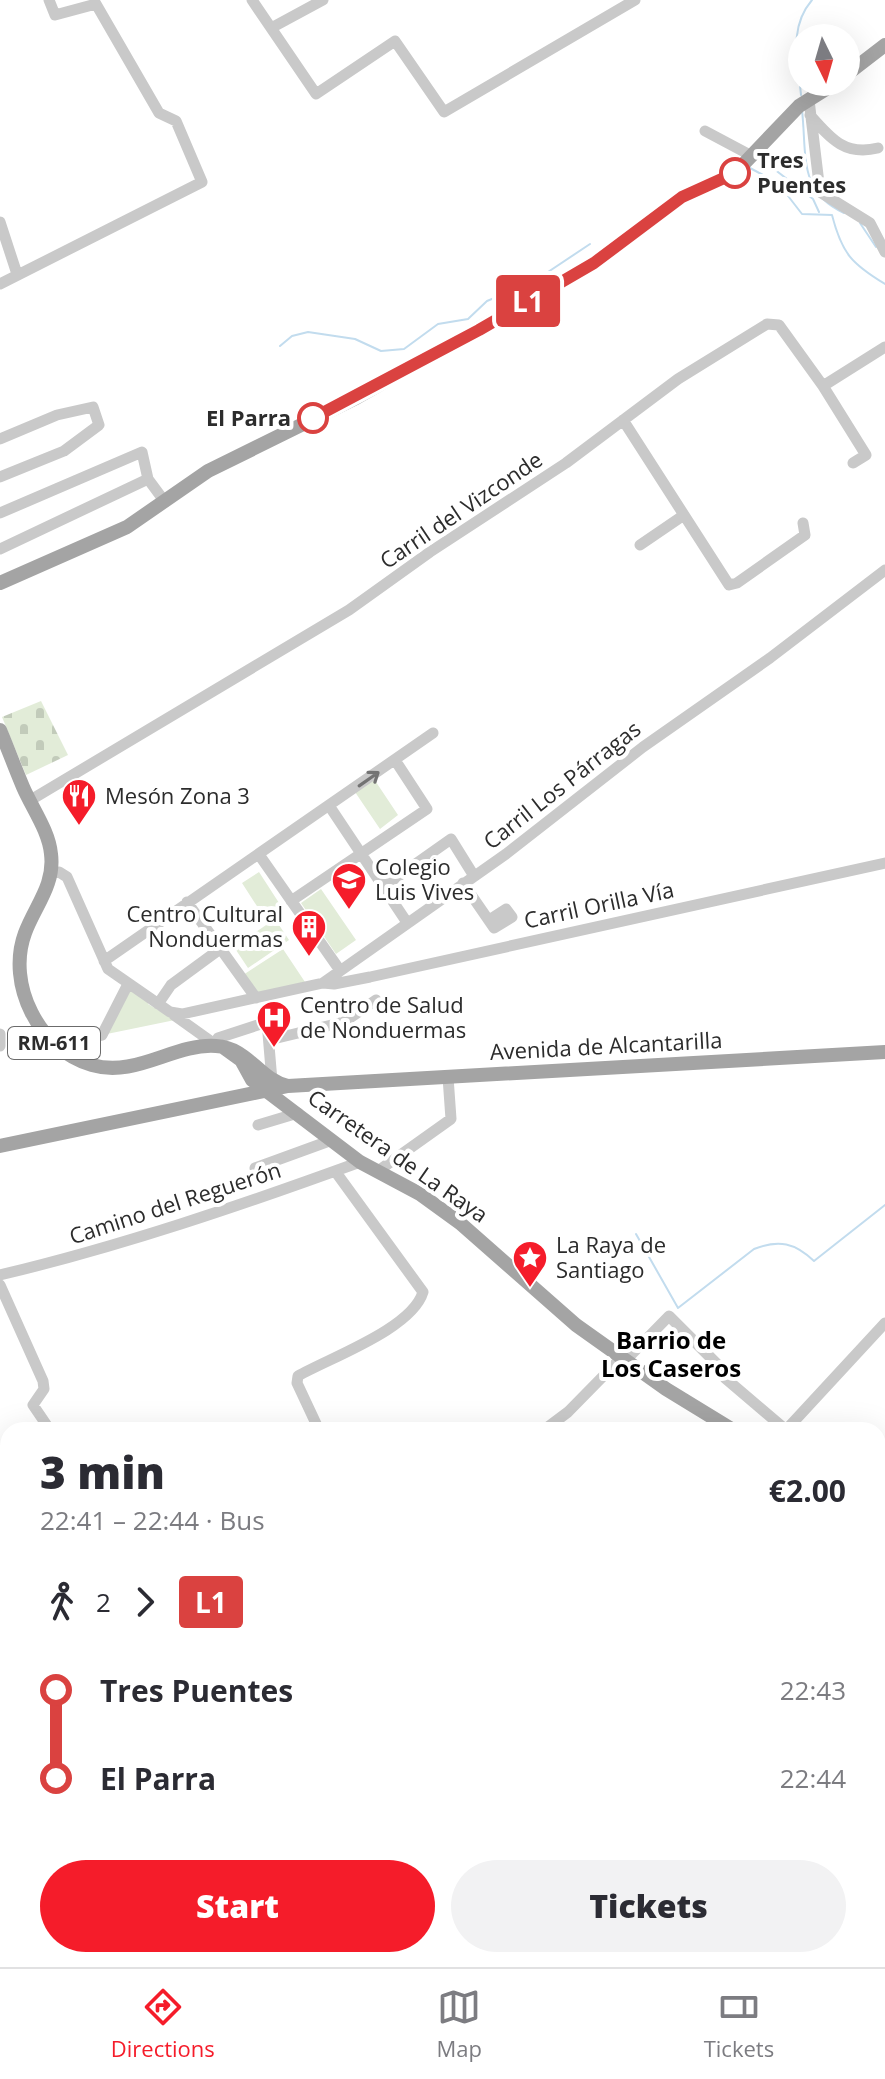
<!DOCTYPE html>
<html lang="en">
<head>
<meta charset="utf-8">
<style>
	:root { --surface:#fff; --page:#f2f2f3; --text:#2b2b33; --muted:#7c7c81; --line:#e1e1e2; --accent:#f51c2a }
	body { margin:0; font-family:"Open Sans",sans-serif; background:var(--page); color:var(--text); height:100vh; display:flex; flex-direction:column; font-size:30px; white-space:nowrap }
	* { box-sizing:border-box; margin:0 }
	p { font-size:26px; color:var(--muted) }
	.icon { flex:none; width:44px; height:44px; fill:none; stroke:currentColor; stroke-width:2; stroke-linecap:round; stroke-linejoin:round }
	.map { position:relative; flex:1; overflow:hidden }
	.drawer { position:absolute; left:0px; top:1422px; width:886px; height:546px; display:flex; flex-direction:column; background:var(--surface); border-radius:24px 24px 0 0; box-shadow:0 8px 32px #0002 }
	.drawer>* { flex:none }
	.badge { padding:0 16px; border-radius:6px; font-size:28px; line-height:52px }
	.needle { width:52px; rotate:175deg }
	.tools { position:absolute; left:788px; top:24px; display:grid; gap:16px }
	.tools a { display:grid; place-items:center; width:72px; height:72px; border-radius:50%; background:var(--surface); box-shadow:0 8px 32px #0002; font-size:40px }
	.map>.badge { position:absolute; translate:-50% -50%; box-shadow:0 0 0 4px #fff }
	.legs { display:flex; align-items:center; gap:12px; height:88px; padding:0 40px; font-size:26px }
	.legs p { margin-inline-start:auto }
	.overview { display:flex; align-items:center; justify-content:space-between; height:136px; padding:0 40px }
	h1 { font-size:44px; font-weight:800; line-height:60px }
	.primary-button { display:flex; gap:16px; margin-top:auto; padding:16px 40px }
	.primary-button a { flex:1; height:92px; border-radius:48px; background:var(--accent); color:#fff; font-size:32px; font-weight:800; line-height:92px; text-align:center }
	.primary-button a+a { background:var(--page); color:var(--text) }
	ul { padding:0 40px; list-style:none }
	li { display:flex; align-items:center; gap:28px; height:88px; font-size:30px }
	li i { display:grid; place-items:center; width:12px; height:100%; margin:0 10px; background:currentColor }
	li i::after { content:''; width:20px; height:20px; margin:-10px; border:6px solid; border-radius:50%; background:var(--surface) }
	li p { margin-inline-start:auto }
	li:first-child i { background:linear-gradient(#0000 50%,currentColor 0) }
	li:last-child i { background:linear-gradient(currentColor 50%,#0000 0) }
	.menu { display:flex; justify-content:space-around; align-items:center; height:112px; border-top:2px solid var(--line); background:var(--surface); font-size:22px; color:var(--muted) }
	.menu a { display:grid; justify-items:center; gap:4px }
	.menu .current { color:var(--accent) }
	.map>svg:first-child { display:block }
</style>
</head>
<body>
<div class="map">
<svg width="885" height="1967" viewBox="0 0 885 1967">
	<defs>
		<pattern id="cemetery-stones" width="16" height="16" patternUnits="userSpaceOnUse" patternTransform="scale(2)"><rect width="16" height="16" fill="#e2ecd8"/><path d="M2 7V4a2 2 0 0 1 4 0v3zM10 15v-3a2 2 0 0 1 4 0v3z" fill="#c2cbba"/></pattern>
	</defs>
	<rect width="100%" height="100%" fill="#fff"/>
	<path fill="url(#cemetery-stones)" d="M 41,701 L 68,755 L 26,775 L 2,717 Z"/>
	<path fill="#e2ecd8" d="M 374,779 L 398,815 L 380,829 L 355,792 Z
		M 259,872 L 281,906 L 264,917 L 242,883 Z
		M 321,889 L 356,940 L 336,954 L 301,903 Z
		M 275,919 L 289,940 L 248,968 L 234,947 Z
		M 283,949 L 305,982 L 256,993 L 243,975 Z
		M 128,984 L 149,998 L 148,1004 L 175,1020 L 102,1035 Z"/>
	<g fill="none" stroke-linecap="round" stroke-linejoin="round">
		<path stroke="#c2dcee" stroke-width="2" d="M 801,95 C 798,61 788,28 812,0
			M 802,110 C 807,155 798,192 844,213
			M 761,159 L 813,199 L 819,212
			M 750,168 L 778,183 L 802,214 L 832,215 C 842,254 852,264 885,284
			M 860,223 L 876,247
			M 280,346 L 292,336 L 308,332 L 355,339 L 381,351 L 404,349 L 438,324 L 468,319 L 487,301 L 533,282 L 590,244
			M 636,1234 L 678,1308 L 754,1249 C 779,1239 795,1243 814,1261 L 885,1205
			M 0,1745 L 8,1757"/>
		<path stroke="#c2dcee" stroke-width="14" d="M 878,1872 L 885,1873
			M 564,1967 L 574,1960"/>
		<path stroke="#c9c9c9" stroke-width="11" d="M 252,0 L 316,94 L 395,41 L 444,112 L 635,0
			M 273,27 L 323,0
			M 809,100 L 820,192 L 870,223 L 885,252
			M 810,115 C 831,139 845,156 878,148
			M 705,131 L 752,156
			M 0,222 L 17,274
			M 0,284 L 202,182 L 176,121 L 159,113 L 96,4 L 55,15 L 49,0
			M 823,386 L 866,455 L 853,463
			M 623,420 L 729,585 L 737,583 L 805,535 L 803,523
			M 0,439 L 57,415 L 93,407 L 99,425 L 64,451 L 0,477
			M 0,513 L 142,452 L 148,479
			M 640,545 L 684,515
			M 0,549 L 148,479 L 165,502
			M 29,801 L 349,610 L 430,552 L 566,463 L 678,379 L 767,324 L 779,325 L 823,386 L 885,347
			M 330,807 L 406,921
			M 260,856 L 339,969
			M 50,874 L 59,872 L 67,877 L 108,969 L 170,1012 L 182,1014 L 323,983 L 506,854 L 643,747 L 770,658 L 885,570
			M 463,883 L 494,928 L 512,917 L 506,909 L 489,920
			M 383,887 L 451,839 L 474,876
			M 291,901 L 427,809 L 395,760
			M 187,902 L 256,998
			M 104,961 L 433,733
			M 323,983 L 334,984 L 370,977 L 885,863
			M 158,1004 L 171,985 L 220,949
			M 174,1015 L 209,1040
			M 0,1034 L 0,1046
			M 218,1038 L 267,1022 L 272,1081
			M 269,1040 L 344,1022 L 376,1000
			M 64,1043 L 102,1035 L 128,984
			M 258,1125 L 298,1113
			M 255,1168 L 332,1140
			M 378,1171 L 451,1119 L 448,1077
			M 0,1275 C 122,1246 242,1205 360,1162
			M 0,1285 L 43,1381 L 44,1389 L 33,1405 L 50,1430
			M 625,1361 L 669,1316 L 722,1369 L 725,1378 L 786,1430
			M 319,1430 L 297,1383 L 298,1376 C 329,1358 412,1329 423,1292 L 335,1171
			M 544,1430 L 568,1412 L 621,1358
			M 786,1430 L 885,1323
			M 878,1569 L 885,1565
			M 0,1631 L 8,1643
			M 878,1632 L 885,1643
			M 0,1869 L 3,1881 L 0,1904
			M 0,1910 L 8,1929
			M 0,1946 L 8,1945
			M 824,1960 L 826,1967
			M 200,1967 L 209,1960
			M 264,1967 L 264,1960"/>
		<path stroke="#a4a4a4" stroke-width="14" d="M 846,75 L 885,45
			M 0,583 L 127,527 L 208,471 L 356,398 L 594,263 L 682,197 L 735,173 L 799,106 L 837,82
			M 0,730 C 8,749 15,768 23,787 C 32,808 49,831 51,854 C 55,885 35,906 25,933 C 6,984 39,1050 92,1065 C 136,1078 174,1043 216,1046 C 249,1048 258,1079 288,1086
			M 223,1047 L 241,1060 L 252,1080 L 360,1162 L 420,1194 L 460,1223 L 576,1325 L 666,1389 L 733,1430
			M 0,1146 L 288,1086 L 885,1052
			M 878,1512 L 885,1516"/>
	</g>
	<defs><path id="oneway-shaft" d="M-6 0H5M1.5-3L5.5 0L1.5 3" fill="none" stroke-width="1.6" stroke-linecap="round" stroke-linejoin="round" transform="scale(2)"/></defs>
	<use stroke="#737373" href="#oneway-shaft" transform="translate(369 779) rotate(-35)"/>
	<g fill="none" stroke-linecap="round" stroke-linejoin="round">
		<defs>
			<path id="line-1" d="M 313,418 L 479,330 L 594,263 L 682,197 L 735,173"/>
		</defs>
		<use href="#line-1" stroke="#fff" stroke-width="18"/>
		<use href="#line-1" stroke="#da4240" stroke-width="12"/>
	</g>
	<defs>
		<symbol id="restaurant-pin" viewBox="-11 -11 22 30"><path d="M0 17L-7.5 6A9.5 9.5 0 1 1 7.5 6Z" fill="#f51c2a" stroke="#fff"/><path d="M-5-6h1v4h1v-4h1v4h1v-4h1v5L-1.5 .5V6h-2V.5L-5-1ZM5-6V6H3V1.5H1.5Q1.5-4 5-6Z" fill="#fff"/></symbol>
		<symbol id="school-pin" viewBox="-11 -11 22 30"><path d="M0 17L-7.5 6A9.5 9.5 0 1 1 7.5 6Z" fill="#f51c2a" stroke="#fff"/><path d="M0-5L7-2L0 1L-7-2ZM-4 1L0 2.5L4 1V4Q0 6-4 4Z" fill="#fff"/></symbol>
		<symbol id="building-pin" viewBox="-11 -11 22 30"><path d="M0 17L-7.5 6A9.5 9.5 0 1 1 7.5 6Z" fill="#f51c2a" stroke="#fff"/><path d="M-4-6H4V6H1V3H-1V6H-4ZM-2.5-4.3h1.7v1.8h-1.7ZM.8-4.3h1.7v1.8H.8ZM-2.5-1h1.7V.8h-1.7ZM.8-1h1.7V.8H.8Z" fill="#fff"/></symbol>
		<symbol id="hospital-pin" viewBox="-11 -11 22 30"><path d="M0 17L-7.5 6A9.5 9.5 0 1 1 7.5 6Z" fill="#f51c2a" stroke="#fff"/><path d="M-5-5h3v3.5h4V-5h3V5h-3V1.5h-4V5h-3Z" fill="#fff"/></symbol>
		<symbol id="sight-pin" viewBox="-11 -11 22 30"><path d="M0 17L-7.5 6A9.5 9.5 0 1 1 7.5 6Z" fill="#f51c2a" stroke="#fff"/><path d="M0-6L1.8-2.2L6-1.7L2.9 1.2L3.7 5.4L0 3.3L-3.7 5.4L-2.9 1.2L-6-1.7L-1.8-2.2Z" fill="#fff"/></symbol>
	</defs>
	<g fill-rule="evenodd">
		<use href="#restaurant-pin" x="59" y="776" width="40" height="54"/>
		<use href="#school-pin" x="329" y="860" width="40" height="54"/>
		<use href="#building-pin" x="289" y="907" width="40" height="54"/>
		<use href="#hospital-pin" x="254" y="998" width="40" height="54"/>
		<use href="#sight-pin" x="510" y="1238" width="40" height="54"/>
	</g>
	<g fill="#fff" stroke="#da4240" stroke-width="4">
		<circle cx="735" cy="173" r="14"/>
		<circle cx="313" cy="418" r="14"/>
	</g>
	<g text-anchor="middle" stroke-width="8" stroke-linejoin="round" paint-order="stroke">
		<rect fill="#fff" stroke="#6b6b6b" stroke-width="2" x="8" y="1027" width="92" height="32" rx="6"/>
		<g font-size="20" font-weight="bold" fill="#2c2c2c">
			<text x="54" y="1050">RM-611</text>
		</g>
		<g font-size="22" font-weight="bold" fill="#2c2c2c" stroke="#fff" text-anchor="start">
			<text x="757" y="168">Tres<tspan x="757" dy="25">Puentes</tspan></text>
			<text x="291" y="426" text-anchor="end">El Parra</text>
		</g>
		<g font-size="22" fill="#2c2c2c" stroke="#fff">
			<text transform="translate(461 510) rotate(-34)" y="8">Carril del Vizconde</text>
			<text transform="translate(562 785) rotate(-38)" y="8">Carril Los Párragas</text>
			<text transform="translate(599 905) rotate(-12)" y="8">Carril Orilla Vía</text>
			<text transform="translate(606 1046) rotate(-3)" y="8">Avenida de Alcantarilla</text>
			<text transform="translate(398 1156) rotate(35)" y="8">Carretera de La Raya</text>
			<text transform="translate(175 1203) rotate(-18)" y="8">Camino del Reguerón</text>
		</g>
		<g font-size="22" fill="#2c2c2c" stroke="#fff" text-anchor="start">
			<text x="105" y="804">Mesón Zona 3</text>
			<text x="375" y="875">Colegio<tspan x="375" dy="25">Luis Vives</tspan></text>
			<text x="283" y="922" text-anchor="end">Centro Cultural<tspan x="283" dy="25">Nonduermas</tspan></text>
			<text x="300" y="1013">Centro de Salud<tspan x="300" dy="25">de Nonduermas</tspan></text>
			<text x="556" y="1253">La Raya de<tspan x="556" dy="25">Santiago</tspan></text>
		</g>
		<g font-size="24" font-weight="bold" fill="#000" stroke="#fff">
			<text x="671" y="1349">Barrio de<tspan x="671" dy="28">Los Caseros</tspan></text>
		</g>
	</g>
</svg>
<div class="tools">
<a><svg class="needle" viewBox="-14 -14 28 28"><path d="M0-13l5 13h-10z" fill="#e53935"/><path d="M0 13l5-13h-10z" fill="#7c7c81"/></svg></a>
</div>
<b class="badge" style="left:528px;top:301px;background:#da4240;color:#fff">L1</b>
<section class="drawer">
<div class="overview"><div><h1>3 min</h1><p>22:41 – 22:44 · Bus</p></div><b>€2.00</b></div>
<div class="legs"><svg class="icon" aria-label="walk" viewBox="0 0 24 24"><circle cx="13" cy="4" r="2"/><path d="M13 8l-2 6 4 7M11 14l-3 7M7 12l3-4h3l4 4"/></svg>2<svg class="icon" aria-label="forward" viewBox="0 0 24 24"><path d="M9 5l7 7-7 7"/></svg><b class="badge" style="background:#da4240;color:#fff">L1</b></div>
<ul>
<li><i style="color:#da4240"></i><b>Tres Puentes</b><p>22:43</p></li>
<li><i style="color:#da4240"></i><b>El Parra</b><p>22:44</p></li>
</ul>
<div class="primary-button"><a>Start</a><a>Tickets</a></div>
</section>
</div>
<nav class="menu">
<a class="current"><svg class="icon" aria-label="directions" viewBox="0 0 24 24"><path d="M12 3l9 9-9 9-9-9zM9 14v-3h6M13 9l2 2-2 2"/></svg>Directions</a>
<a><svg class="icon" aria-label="map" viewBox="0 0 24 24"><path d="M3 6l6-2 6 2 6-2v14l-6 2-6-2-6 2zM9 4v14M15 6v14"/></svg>Map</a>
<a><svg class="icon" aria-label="tickets" viewBox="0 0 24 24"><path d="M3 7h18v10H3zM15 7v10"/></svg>Tickets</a>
</nav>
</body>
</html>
